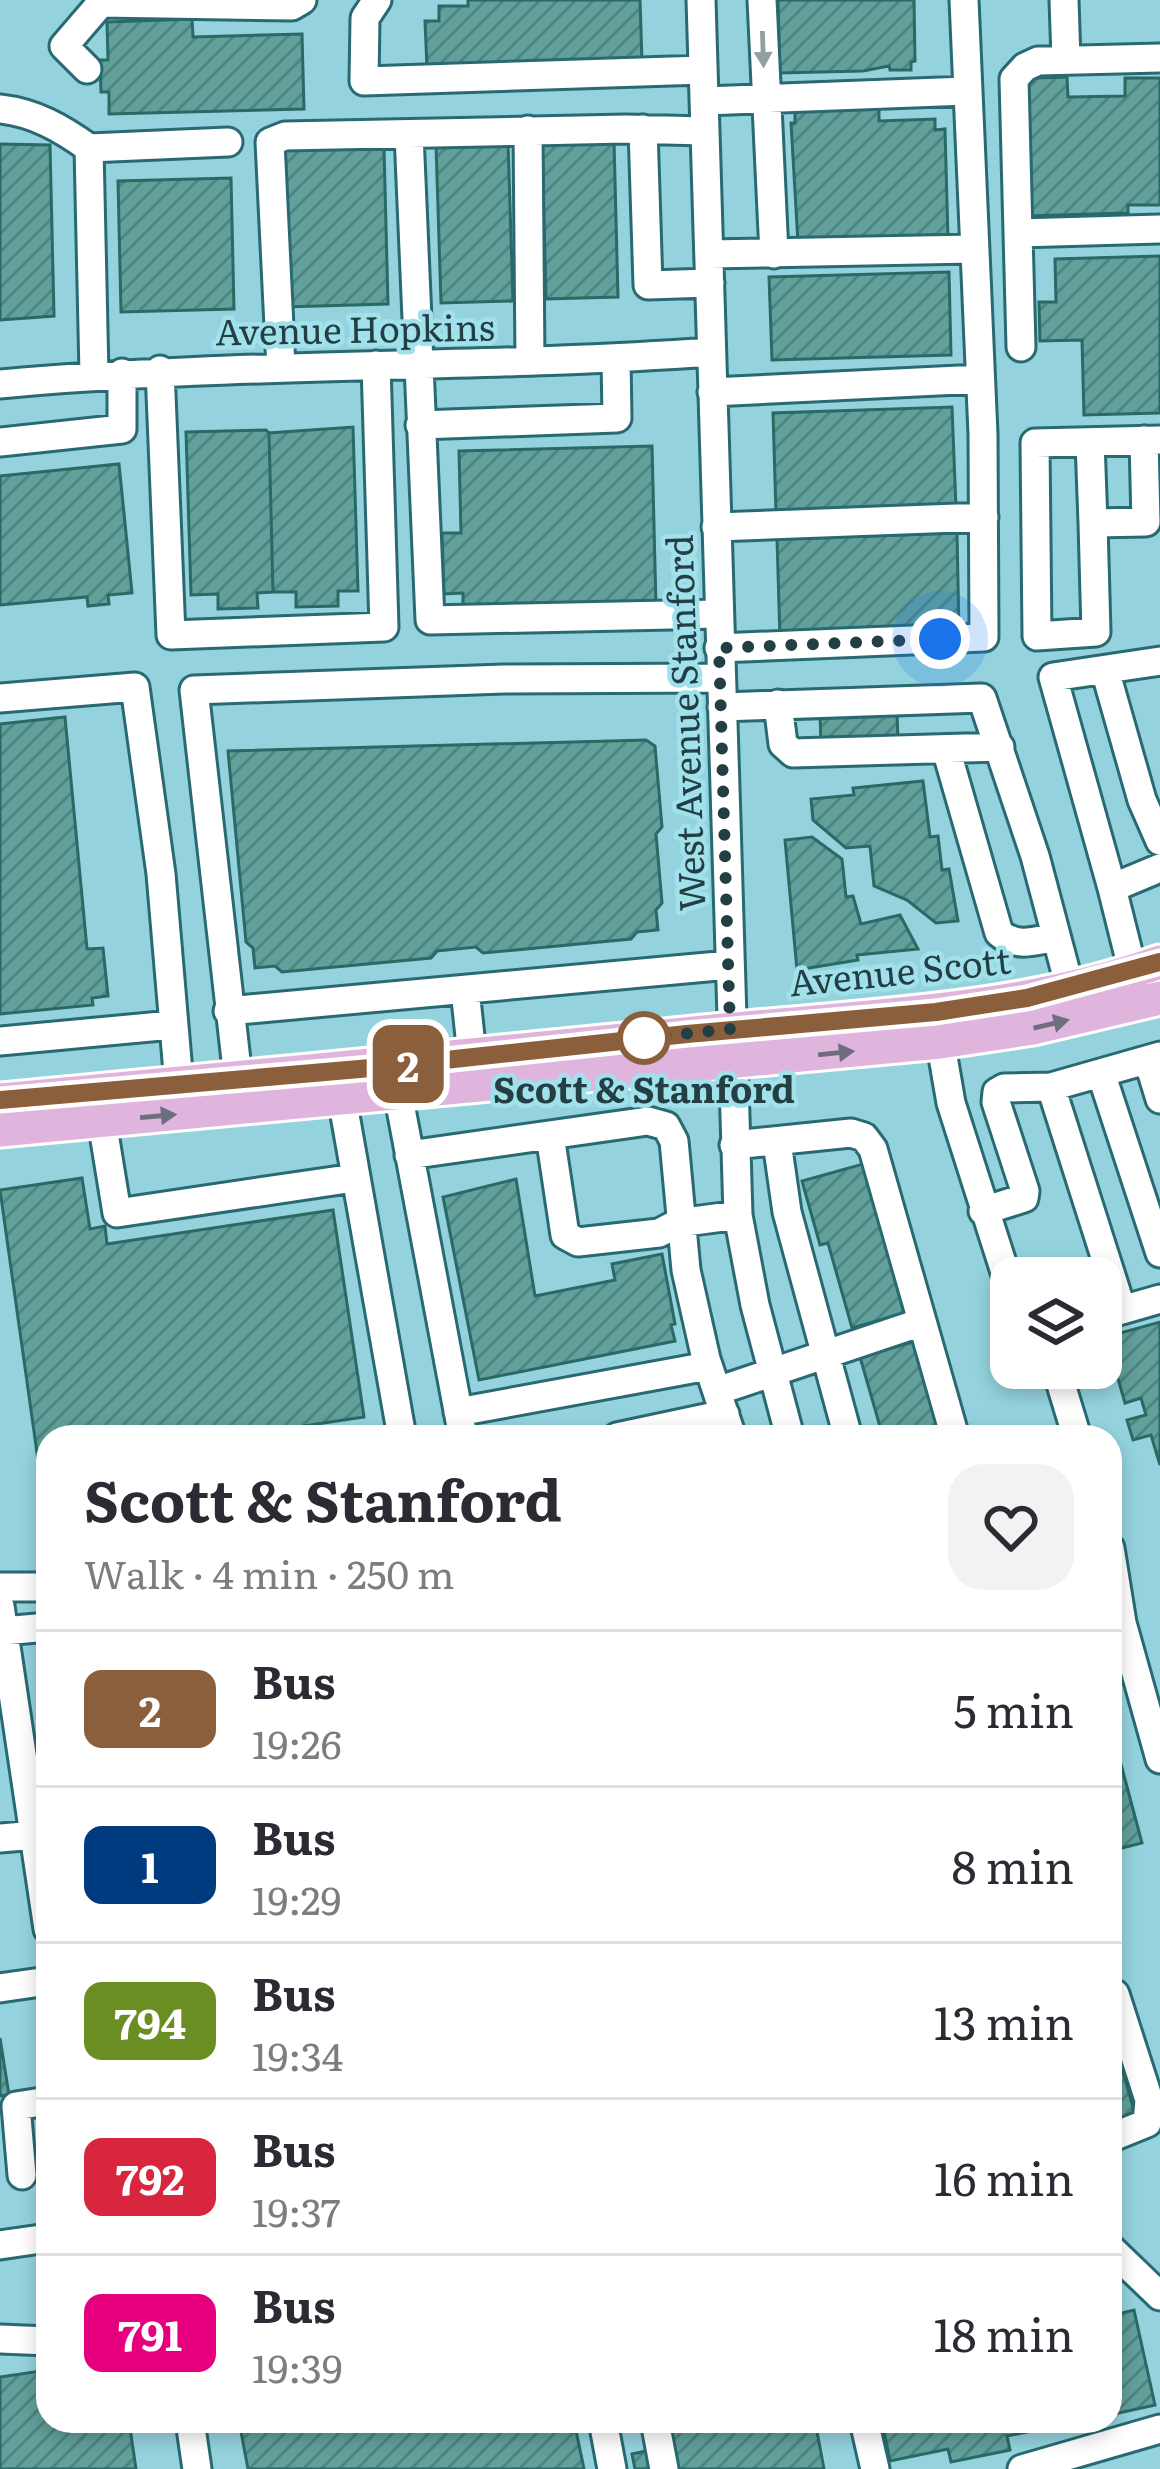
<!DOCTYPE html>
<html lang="en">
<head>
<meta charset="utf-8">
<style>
	:root { --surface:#fff; --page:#f2f2f3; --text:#2b2b33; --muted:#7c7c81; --line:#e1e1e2 }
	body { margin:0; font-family:Literata,serif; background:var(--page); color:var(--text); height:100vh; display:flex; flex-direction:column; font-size:45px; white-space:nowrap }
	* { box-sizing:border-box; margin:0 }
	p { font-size:39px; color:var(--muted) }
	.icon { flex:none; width:66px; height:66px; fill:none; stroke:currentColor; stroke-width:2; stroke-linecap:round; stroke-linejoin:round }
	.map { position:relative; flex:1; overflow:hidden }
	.side { position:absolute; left:36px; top:1425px; width:1086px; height:1008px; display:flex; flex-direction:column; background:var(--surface); border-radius:36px; box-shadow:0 6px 18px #0003 }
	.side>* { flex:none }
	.badge { padding:0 24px; border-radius:18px; font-size:42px; line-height:78px }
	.tools { position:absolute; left:990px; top:1257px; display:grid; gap:24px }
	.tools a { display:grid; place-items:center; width:132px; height:132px; border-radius:24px; background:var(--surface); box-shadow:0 6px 18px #0003; font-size:60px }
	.you { position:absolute; width:60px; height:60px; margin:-30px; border:9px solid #fff; border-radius:50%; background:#1a73e8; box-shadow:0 0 0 18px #1a73e833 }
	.map>.badge { position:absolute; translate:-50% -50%; box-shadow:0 0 0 6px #fff }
	.round { display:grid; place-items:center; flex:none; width:126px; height:126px; border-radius:36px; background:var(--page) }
	.head { display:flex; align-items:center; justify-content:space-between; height:204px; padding:0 48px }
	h1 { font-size:57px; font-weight:700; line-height:90px }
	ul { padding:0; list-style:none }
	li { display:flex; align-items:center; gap:36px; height:156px; padding:0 48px; border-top:3px solid var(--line) }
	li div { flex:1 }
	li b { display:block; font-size:45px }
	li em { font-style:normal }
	li .badge { min-width:132px; font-weight:700; text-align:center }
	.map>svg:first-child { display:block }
</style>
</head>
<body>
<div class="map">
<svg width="1160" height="2469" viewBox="0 0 1160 2469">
	<defs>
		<pattern id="building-hatch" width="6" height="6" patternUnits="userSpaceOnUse" patternTransform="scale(3)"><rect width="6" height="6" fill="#61a09b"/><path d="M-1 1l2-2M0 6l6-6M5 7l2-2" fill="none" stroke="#508480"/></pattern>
	</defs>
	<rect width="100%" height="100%" fill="#94d3de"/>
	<path fill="url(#building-hatch)" stroke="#286a65" stroke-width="3" d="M 468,0 L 640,0 L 642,62 L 427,68 L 425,21 L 439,21 L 439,6 L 468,6 Z
		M 778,0 L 914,0 L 915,61 L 911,62 L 911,70 L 890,70 L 889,66 L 863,71 L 780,73 Z
		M 192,19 L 193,37 L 302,34 L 304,109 L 109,114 L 109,92 L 101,92 L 100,60 L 108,60 L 107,22 Z
		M 1067,77 L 1068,97 L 1125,96 L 1125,78 L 1160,78 L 1160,205 L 1128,205 L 1128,213 L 1026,216 L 1025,88 L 1034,78 Z
		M 879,104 L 879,121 L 935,119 L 935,130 L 945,129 L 948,239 L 798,243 L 791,123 L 795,123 L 795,107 Z
		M 614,141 L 618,297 L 546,299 L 542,142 Z
		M 508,143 L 513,301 L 441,303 L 436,145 Z
		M 0,144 L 50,145 L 54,316 L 0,320 Z
		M 384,148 L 388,304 L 284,307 L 280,150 Z
		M 231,178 L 234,309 L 121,312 L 118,181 Z
		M 1160,256 L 1160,413 L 1084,415 L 1082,340 L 1040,341 L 1039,302 L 1056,302 L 1055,259 Z
		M 949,272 L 951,355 L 772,360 L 769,277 Z
		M 952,407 L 956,508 L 776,513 L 773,413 Z
		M 353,427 L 358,591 L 338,591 L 338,606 L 296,607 L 296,592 L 273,592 L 269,433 Z
		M 266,430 L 269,433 L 273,592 L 257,593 L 258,608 L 218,609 L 218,594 L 191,595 L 186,432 Z
		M 652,446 L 656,606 L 463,612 L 463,593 L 444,594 L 442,533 L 461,533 L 459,451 Z
		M 119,464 L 132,593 L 108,595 L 109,604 L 88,606 L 87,597 L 0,605 L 0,476 Z
		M 957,533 L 959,632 L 780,638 L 777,539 Z
		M 897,712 L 898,743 L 821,745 L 820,714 Z
		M 65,717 L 87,949 L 103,948 L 108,996 L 92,998 L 93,1005 L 0,1014 L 0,724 Z
		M 646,740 L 655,746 L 662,827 L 656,834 L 662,903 L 656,910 L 658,930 L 637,932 L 631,939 L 483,953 L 476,947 L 437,951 L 431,958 L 282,972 L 275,966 L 255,968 L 253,948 L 246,942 L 228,751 Z
		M 923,781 L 930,837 L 938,836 L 942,870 L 949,869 L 958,921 L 936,923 L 907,900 L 874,886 L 870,846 L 846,848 L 813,820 L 811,799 L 854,795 L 853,788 Z
		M 812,837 L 842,859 L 846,897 L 853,896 L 861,924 L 900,915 L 918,949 L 857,955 L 858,960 L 797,970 L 785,840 Z
		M 863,1164 L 904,1313 L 852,1328 L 828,1243 L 820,1245 L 802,1181 Z
		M 82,1178 L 90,1229 L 105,1226 L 107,1244 L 333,1210 L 364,1417 L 297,1427 L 298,1437 L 48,1437 L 48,1531 L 0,1190 Z
		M 516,1179 L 535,1296 L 615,1280 L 612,1264 L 662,1254 L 675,1324 L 671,1325 L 675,1341 L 479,1380 L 443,1197 Z
		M 1160,1322 L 1160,1465 L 1151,1435 L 1133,1440 L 1127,1420 L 1146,1415 L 1141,1398 L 1125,1403 L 1106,1337 Z
		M 913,1342 L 940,1437 L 883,1437 L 860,1357 Z
		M 1110,1723 L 1142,1843 L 1110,1851 Z
		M 1110,2025 L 1136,2118 L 1110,2132 Z
		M 0,2038 L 9,2095 L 0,2096 Z
		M 1134,2310 L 1155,2405 L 1110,2415 L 1110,2316 Z
		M 48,2370 L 48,2421 L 129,2421 L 136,2469 L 0,2469 L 0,2377 Z
		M 239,2421 L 574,2421 L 584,2469 L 248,2469 Z
		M 665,2421 L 815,2421 L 824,2469 L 675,2469 Z
		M 882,2421 L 1080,2421 L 1007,2436 L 1010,2450 L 951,2462 L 948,2449 L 890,2461 Z
		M 646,2451 L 650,2469 L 635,2469 L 632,2454 Z"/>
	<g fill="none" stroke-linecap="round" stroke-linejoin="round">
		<defs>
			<path id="minor" d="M 377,0 L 365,18 L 364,81 L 703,70
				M 701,0 L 738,1215 L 755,1305 L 790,1437
				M 762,0 L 774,254
				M 1064,0 L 1066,60
				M 1160,58 L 1038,61 L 1025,67 L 1014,79 L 1018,233 L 1160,229
				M 87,69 L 64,46 L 101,3 L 292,6 L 302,0
				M 704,101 L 967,91
				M 0,109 C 35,113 61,128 89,148
				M 643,129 L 648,285 L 710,283
				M 528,130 L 530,361
				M 409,134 L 430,620 L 718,614
				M 1018,233 L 1021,347
				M 709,254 L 974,249
				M 281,368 L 270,142 L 285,136 L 626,129 L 705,131
				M 160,370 L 171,635 L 384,627 L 376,365
				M 94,375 L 89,148 L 228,142
				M 0,384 C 237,362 474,369 711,352
				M 712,392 L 980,379
				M 420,425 L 617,418 L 616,359
				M 0,442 L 122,429 L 122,373
				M 1090,442 L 1093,523 L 1146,522 L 1144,440
				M 1093,523 L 1096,632 L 1037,636 L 1035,443 L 1160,440
				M 716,527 L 984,517
				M 719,648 L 984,637 L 983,434 L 964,0
				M 1160,661 L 1053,677 L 1112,888 L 1160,868
				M 1105,670 L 1142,800 L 1160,841
				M 0,698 L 135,687 L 161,874 L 179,1084
				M 778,704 L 783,744 L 793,753 L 1000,747
				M 722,707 L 982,698 L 1035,856 L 1070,988
				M 946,749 L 999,933 C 1017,948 1034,941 1056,937
				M 1112,888 L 1133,972
				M 465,990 L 472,1055
				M 228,1011 L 729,965
				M 937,1022 L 951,1103 L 1011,1291
				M 0,1041 L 172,1025
				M 1148,1060 L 1160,1099
				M 1101,1073 L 1160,1253
				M 238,1078 L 194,690 L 504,679 L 720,678
				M 339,1081 L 402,1437
				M 1051,1087 L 1122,1310
				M 398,1093 L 463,1437
				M 102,1121 L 117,1213 L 354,1178
				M 550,1135 L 565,1235 L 578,1242 L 659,1233 L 678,1223 L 738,1215
				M 777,1142 L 787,1212 L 848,1437
				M 734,1145 L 851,1133 L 864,1137 L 873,1149 L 955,1437
				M 409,1155 L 648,1121 L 666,1126 L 674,1141 L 686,1270 L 706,1359 L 732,1437
				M 983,1211 L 1024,1198 L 1025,1191 L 996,1102 L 997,1092 L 1004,1088 L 1051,1087 L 1160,1056
				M 1101,1316 L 1160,1299
				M 1056,1368 L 1077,1437
				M 717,1391 L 922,1322
				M 458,1412 L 708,1366
				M 617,1437 L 725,1414
				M 1110,1548 L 1122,1623 L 1160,1759
				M 0,1587 L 48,1587
				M 0,1606 L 48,1929
				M 3,1631 L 48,1627
				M 0,1838 L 48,1834
				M 0,1988 L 48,1981
				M 1110,1994 L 1115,1994 L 1149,2100 L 1147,2123 L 1110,2138
				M 22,2175 L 16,2106 L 48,2101
				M 0,2245 L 48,2238
				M 1110,2248 L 1160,2296
				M 0,2339 L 48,2341
				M 190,2421 L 197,2469
				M 603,2421 L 612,2469
				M 655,2421 L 664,2469
				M 864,2421 L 875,2469
				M 1022,2469 L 1160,2429"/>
			<path id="major" d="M 0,1100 C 235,1079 469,1055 704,1032 C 858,1016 1013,1014 1160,962
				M 0,1130 L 940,1042 L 1033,1028 L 1160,998"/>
		</defs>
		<use href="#minor" stroke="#286972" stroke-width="33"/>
		<use href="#major" stroke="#fff" stroke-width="39"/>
		<use href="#minor" stroke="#fff" stroke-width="27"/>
		<use href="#major" stroke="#dfb5dd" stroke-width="33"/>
	</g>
	<defs><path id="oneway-solid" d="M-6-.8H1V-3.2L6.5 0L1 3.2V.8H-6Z" transform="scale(3)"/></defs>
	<use fill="#929fa1" href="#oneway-solid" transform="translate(763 49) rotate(88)"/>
	<g fill="#6f6e81">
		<use href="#oneway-solid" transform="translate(1051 1024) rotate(-13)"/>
		<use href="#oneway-solid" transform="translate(836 1053) rotate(-6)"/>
		<use href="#oneway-solid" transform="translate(158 1116) rotate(-5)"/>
	</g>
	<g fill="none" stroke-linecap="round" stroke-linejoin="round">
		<defs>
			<path id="line" d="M 0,1100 L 371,1068 L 687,1034 L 936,1012 L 1027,998 L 1160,962"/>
		</defs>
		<use href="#line" stroke="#fff" stroke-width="27"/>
		<use href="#line" stroke="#8b5e3c" stroke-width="18"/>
		<path stroke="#243f43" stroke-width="12" stroke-dasharray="0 21.6" d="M 644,1038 L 730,1029 L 719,648 L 940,639"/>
	</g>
	<circle fill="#fff" stroke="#8b5e3c" stroke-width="6" cx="644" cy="1038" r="24"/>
	<g text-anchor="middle" stroke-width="9" stroke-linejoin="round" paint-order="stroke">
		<g font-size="36" fill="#243f43" stroke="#a0e1eb">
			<text transform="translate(355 330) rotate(-1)" y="13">Avenue Hopkins</text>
			<text transform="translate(686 723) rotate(-92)" y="13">West Avenue Stanford</text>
			<text transform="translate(900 972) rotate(-6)" y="13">Avenue Scott</text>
		</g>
		<g font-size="36" font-weight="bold" fill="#243f43" stroke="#a0e1eb">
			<text x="644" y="1103">Scott &amp; Stanford</text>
		</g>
	</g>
</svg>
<div class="tools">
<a><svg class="icon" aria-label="layers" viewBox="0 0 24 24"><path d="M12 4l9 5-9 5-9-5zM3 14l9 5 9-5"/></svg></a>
</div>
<div class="you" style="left:940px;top:639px"></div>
<b class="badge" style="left:408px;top:1064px;background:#8b5e3c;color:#fff">2</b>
<section class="side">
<div class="head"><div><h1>Scott &amp; Stanford</h1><p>Walk · 4 min · 250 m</p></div><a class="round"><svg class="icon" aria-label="heart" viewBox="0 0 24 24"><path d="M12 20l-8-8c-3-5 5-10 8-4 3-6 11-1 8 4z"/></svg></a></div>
<ul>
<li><span class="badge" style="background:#8b5e3c;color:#fff">2</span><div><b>Bus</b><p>19:26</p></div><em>5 min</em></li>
<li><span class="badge" style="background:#003b80;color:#fff">1</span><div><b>Bus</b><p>19:29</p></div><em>8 min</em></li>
<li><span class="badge" style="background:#6b8e23;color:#fff">794</span><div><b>Bus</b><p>19:34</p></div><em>13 min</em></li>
<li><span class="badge" style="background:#d7263d;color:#fff">792</span><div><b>Bus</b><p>19:37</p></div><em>16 min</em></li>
<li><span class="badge" style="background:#e6007e;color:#fff">791</span><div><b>Bus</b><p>19:39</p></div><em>18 min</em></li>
</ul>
</section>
</div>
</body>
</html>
